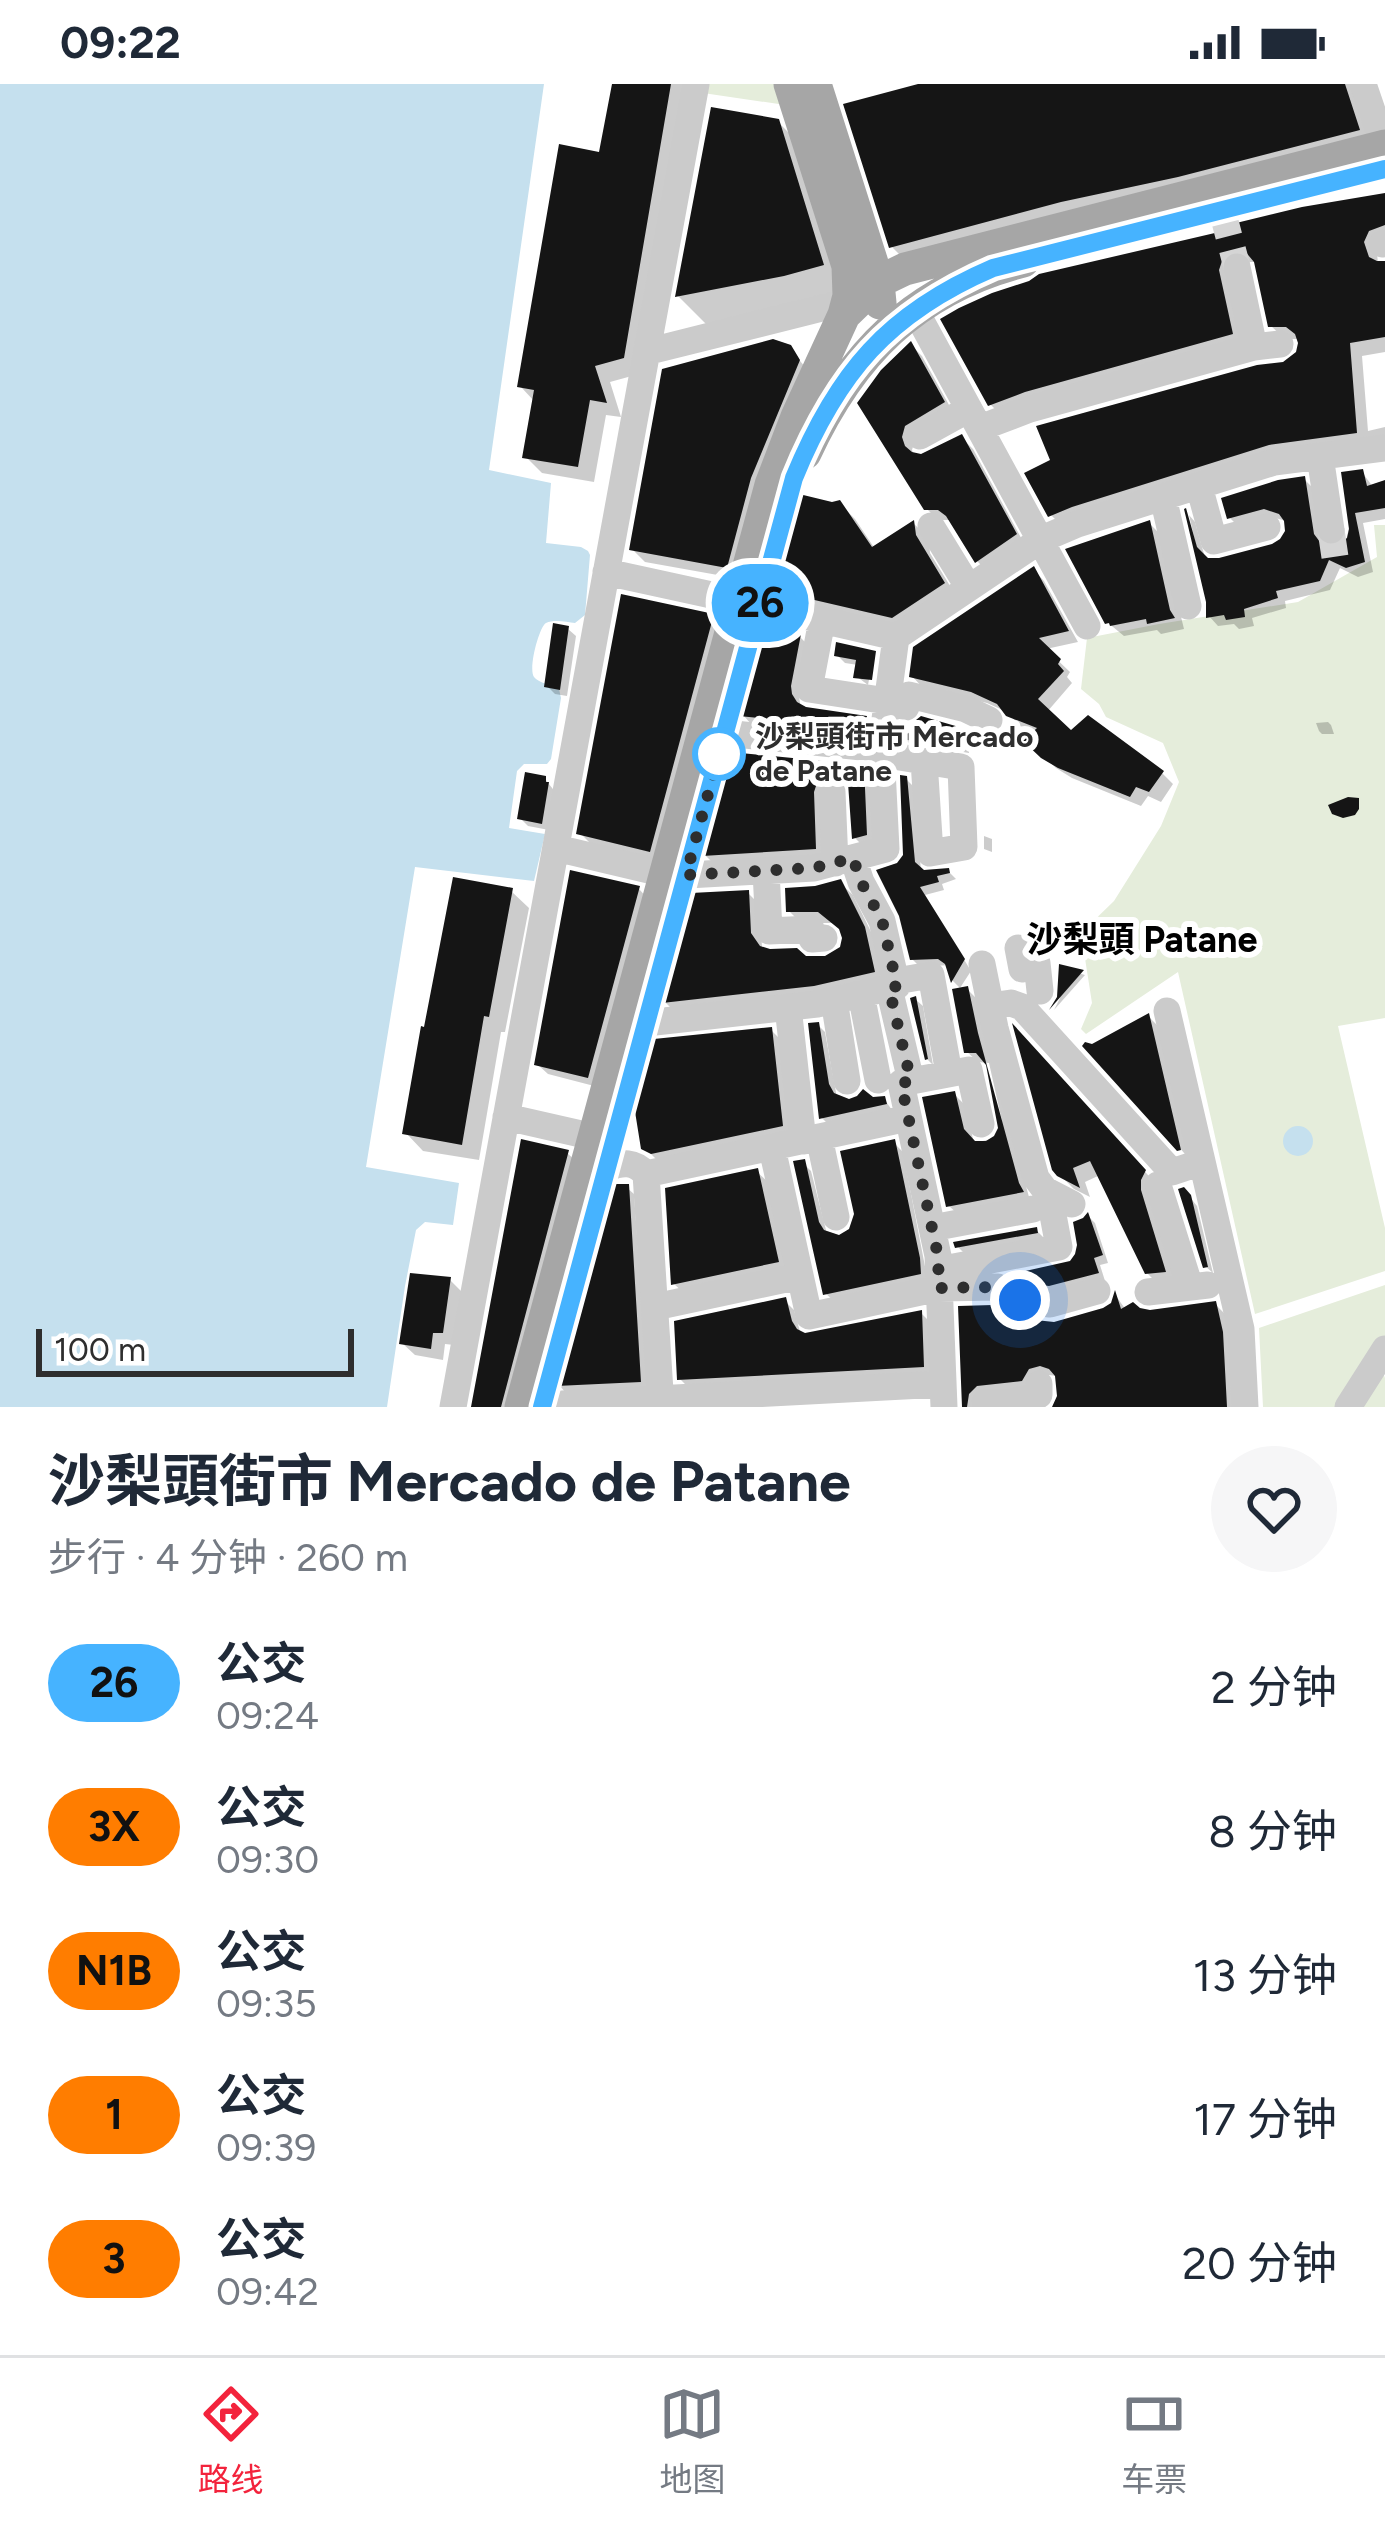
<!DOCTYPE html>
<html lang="zh">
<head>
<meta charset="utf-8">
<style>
	:root { --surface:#fff; --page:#f6f6f7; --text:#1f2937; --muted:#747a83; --line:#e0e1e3; --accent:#f3233c }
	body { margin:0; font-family:Figtree,"Noto Sans SC",sans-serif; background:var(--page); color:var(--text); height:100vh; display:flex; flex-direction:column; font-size:45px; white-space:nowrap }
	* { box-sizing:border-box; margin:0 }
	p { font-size:39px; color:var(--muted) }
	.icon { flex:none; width:66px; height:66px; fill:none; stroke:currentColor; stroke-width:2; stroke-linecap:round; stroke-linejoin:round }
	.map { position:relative; height:1323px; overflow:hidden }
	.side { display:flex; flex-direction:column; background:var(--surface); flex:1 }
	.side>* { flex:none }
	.badge { padding:0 24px; border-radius:39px; font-size:42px; line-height:78px }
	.scale { position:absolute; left:36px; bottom:30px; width:318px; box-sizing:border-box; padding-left:12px; border:6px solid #2e2e2e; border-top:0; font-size:33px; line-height:42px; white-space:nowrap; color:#2e2e2e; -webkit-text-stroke:9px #fff; paint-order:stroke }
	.you { position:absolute; width:60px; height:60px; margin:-30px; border:9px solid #fff; border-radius:50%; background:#1a73e8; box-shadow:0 0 0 18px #1a73e833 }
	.map>.badge { position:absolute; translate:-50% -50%; box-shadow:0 0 0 6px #fff }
	.round { display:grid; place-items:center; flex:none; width:126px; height:126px; border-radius:63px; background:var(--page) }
	.overview { display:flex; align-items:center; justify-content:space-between; height:204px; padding:0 48px }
	h1 { font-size:57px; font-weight:700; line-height:90px }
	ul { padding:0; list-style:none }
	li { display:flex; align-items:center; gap:36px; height:144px; padding:0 48px }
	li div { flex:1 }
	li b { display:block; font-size:45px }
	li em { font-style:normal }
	li .badge { min-width:132px; font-weight:700; text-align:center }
	.status { display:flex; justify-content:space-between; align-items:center; height:84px; padding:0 60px; background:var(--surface); direction:ltr }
	.status svg { height:33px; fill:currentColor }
	.dock { display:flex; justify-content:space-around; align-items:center; height:168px; border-top:3px solid var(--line); background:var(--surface); font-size:33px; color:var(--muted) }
	.dock a { display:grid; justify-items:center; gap:6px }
	.dock .on { color:var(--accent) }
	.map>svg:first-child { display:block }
</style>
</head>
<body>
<div class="status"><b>09:22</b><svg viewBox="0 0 49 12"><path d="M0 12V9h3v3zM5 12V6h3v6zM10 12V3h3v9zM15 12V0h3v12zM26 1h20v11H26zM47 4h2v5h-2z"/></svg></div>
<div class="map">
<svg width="1385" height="1323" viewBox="0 0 1385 1323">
	<rect width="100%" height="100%" fill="#fff"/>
	<path fill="#e5eddb" d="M 705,0 L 786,0 L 792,22 L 703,9 Z
		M 1374,441 L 1385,441 L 1385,934 L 1338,942 L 1385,1144 L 1385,1187 L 1255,1230 L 1178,888 L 1086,950 L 1081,945 L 1092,919 L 1081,849 L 1114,817 L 1161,742 L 1179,698 L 1163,659 L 1106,633 L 1099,620 L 1081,605 L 1087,554 L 1159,540 L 1298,518 L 1377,473 Z
		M 1385,1201 L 1385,1275 L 1381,1283 L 1385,1294 L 1385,1323 L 1263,1323 L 1259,1244 Z"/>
	<path fill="#c5e0ee" d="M 0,0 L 544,0 L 489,386 L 551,399 L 546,459 L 581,463 L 588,467 L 590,471 L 585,531 L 575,539 C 567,538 554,535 546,539 C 539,543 528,585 534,593 C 538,599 553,601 559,605 L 561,614 L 551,675 L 547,680 L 524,680 L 517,687 L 509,744 L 545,750 L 534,797 L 415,783 L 366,1083 L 459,1099 L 453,1141 L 425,1138 L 416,1146 L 405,1202 L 387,1323 L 0,1323 Z
		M1283 1057a15 15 0 1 1 30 0a15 15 0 1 1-30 0Z"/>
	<path fill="#0003" d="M 615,0 L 689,0 L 639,290 L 610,298 L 621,333 L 606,331 L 594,398 L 542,389 L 526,373 L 535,318 L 520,302 L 602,71 Z
		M 929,0 L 1369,0 L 1373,61 L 907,178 L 892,163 Z
		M 778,38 L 814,74 L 859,216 L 714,248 L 678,212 Z
		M 1385,112 L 1385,161 L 1377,169 L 1378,180 L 1385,180 L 1385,268 L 1362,272 L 1368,347 L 1385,343 L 1385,360 L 1064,444 L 1051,431 L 1284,280 L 1299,270 L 1300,255 L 1285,255 L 1271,242 L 1257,178 L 1247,178 L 1245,263 L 1004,334 L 990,320 L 944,236 Z
		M 911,261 L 922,272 L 954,330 L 916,353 L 912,366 L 914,371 L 921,373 L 961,353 L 973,365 L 1026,463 L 988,488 L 977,477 L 952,436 L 938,436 L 926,424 L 860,320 Z
		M 789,264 L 812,291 L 740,495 L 645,478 L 632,465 Z
		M 1362,388 L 1373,403 L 1385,399 L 1385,435 L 1363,439 L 1373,488 L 1358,493 L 1340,484 L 1330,506 L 1285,517 L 1286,524 L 1252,534 L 1254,542 L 1239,545 L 1234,540 L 1218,542 L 1209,532 L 1209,518 L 1189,431 L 1195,438 L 1206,477 L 1273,463 L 1288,447 L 1287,437 L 1275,434 L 1239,443 L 1229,433 L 1304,395 L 1314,405 L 1322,463 L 1324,465 L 1345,461 Z
		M 839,419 L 855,435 L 875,465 L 914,440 L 929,454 L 930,469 L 958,515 L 909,548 L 799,522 L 783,507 Z
		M 1149,439 L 1161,451 L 1184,545 L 1161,550 L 1157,546 L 1124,552 L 1107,538 Z
		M 1034,486 L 1044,497 L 1078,558 L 1046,565 L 1070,588 L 1067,593 L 1072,599 L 1047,628 L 1071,650 L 1162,689 L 1173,700 L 1161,718 L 1148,712 L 1141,722 L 1072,694 L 1056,684 L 1028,657 L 1037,649 L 1021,643 L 1007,628 L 987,619 L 923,604 L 912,592 Z
		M 713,533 L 730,550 L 666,783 L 597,766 L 580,749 Z
		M 568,545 L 576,552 L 567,612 L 555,610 L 547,602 Z
		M 800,553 L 809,562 L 799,613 L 801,624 L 866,635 L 875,644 L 874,653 L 752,641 L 743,631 Z
		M 874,570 L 868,601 L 856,592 L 858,581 L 845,579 L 837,571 Z
		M 1328,638 L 1331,641 L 1334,650 L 1322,650 L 1319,647 L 1316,639 Z
		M 964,648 L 970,653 L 969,669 L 909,659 L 904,654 Z
		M 733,671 L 862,684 L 871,693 L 874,759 L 863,762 L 855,754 L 851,700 L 840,697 L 824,707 L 823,772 L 713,779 L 705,771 Z
		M 545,695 L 556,709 L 549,746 L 528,742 L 520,734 Z
		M 906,695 L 914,703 L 921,787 L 948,787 L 956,795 L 942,800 L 944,806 L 925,811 L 971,887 L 960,904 L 953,897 L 949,881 L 920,883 L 912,875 L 899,782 L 906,772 Z
		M 984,752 L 992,755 L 992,768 L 984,765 Z
		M 840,799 L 853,811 L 876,858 L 886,900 L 677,930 L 665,918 L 748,809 L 760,821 L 762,864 L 804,875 L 826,875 L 842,865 L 843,847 L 833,839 L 801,839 L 789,827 Z
		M 639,805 L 649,816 L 598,1003 L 548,990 L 537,980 Z
		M 511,807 L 529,824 L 505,948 L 501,948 L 479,1076 L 423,1067 L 406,1049 Z
		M 1062,884 L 1085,891 L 1054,926 L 1060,914 Z
		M 967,905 L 978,916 L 987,962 L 1029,1113 L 960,1132 L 949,1122 L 954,1010 L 965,1021 L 974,1059 L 996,1054 L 1002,1037 L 989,979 L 978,978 L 966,967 Z
		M 915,915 L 923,922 L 933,981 L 927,975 Z
		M 1149,933 L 1161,945 L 1191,1077 L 1092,963 Z
		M 818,941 L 825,948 L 837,1014 L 849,1018 L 884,1015 L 892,1026 L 828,1040 L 821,1033 Z
		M 771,946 L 785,960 L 796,1056 L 659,1078 L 644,1063 Z
		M 1018,949 L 1158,1102 L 1178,1201 L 1161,1203 L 1147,1189 L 1100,1091 L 1085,1098 L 1090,1113 L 1074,1105 L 1059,1090 Z
		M 894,1059 L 903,1068 L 928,1198 L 835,1218 L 825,1209 L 802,1078 L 811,1087 L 827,1150 L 839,1154 L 851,1148 Z
		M 567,1069 L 575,1076 L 508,1323 L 474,1323 Z
		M 757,1088 L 768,1098 L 788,1188 L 685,1210 L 674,1200 Z
		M 626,1103 L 634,1110 L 648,1304 L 566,1309 L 559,1301 L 589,1202 L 585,1198 Z
		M 1184,1106 L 1197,1122 L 1213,1189 L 1205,1182 Z
		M 1088,1132 L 1095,1139 L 1108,1179 L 1100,1181 L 1105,1197 L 1058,1208 L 1037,1205 L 1018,1192 L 1071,1180 L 1078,1171 Z
		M 1036,1146 L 1044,1154 L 966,1171 L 958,1163 Z
		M 450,1196 L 463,1209 L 454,1261 L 445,1260 L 443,1276 L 415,1271 L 402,1259 Z
		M 1116,1212 L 1126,1226 L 1150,1229 L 1215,1220 L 1225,1230 L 1232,1260 L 1235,1323 L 1054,1323 L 1060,1313 L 1057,1292 L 1049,1291 L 979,1323 L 965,1323 L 961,1225 L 1049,1241 L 1104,1227 L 1113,1221 Z
		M 785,1217 L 794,1226 L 801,1251 L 921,1229 L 930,1238 L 932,1291 L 689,1304 L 680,1295 Z"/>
	<path fill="#151515" d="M 612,0 L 671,0 L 624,274 L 595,282 L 607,319 L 590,316 L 578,383 L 522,374 L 534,306 L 517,303 L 559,60 L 599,68 Z
		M 918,0 L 1345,0 L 1360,46 L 1178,93 L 1061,118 L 889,164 L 843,20 Z
		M 711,23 L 779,35 L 824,181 L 784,192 L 675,213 Z
		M 1385,109 L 1385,141 L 1369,147 L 1364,158 L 1369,173 L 1377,177 L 1385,177 L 1385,253 L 1350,259 L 1357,349 L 1269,361 L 1072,423 L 1048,433 L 1024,389 L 1050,376 L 1036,342 L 1257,281 L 1283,278 L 1296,268 L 1298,259 L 1295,250 L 1286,243 L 1268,243 L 1254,178 L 1244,166 L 1232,166 L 1224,171 L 1219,186 L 1233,250 L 1025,308 L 988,322 L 940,235 L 959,224 L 992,209 L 1029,197 L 1039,190 L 1232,145 L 1232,140 L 1302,123 Z
		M 773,255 L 791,261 L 800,276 L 751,394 L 727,484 L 629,466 L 662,285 Z
		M 911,257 L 945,318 L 905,342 L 902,353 L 905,362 L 912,368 L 921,370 L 962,350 L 1017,450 L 975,479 L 946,432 L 938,426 L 924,426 L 857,319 L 881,286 Z
		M 1363,385 L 1367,402 L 1385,396 L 1385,424 L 1355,429 L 1365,478 L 1346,484 L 1329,476 L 1320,497 L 1276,507 L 1278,514 L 1244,525 L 1245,533 L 1226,536 L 1224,531 L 1206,534 L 1206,518 L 1184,425 L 1186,424 L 1197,463 L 1208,474 L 1219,474 L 1272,460 L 1280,455 L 1285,447 L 1284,437 L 1279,430 L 1264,425 L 1227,435 L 1221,414 L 1278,396 L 1305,392 L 1314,450 L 1323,462 L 1335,463 L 1347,454 L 1349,445 L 1341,388 Z
		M 795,409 L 832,418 L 840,416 L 872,463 L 914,436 L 916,451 L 945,499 L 892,534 L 780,508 L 785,495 L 777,480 Z
		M 1150,436 L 1170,526 L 1175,534 L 1147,540 L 1146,535 L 1110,542 L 1109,539 L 1105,540 L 1065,465 Z
		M 1034,482 L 1069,547 L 1039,554 L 1061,575 L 1058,580 L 1064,587 L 1038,615 L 1071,646 L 1088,631 L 1164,687 L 1149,708 L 1136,703 L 1130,713 L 1058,684 L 1041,674 L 1023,657 L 1037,644 L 1006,632 L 997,620 L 971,608 L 909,593 L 913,563 Z
		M 621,510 L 714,530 L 650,768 L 576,750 Z
		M 553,539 L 569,542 L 560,606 L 544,603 Z
		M 763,541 L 801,550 L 791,602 L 792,610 L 797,618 L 806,623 L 867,632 L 865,645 L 739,632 Z
		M 836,558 L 876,567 L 872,596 L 853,594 L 856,576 L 834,572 Z
		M 921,632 L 966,645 L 965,665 L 901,655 L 902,640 L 911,640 Z
		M 730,668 L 864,681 L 867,751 L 852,755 L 848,699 L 841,693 L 830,690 L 817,699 L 814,708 L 816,765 L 702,772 Z
		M 525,688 L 546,692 L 546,698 L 549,698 L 542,740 L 517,735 Z
		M 900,691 L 907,692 L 915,778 L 924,786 L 949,784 L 950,789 L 937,792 L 939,798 L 920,803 L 965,875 L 951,899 L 945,880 L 938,875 L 910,876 L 899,832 L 876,786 L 897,779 L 903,771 Z
		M 1348,713 L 1359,714 L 1359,725 L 1355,731 L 1343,734 L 1332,730 L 1328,721 Z
		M 570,786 L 640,802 L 588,994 L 534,981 Z
		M 453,793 L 513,804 L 489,933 L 484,932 L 462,1061 L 402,1050 L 421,942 L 424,943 Z
		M 841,795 L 865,843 L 875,888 L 814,902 L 662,919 L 691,809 L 749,806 L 751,849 L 760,862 L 770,865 L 797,864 L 806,872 L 825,872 L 840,863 L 842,854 L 839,845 L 818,828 L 786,828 L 785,804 L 815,802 Z
		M 1059,880 L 1084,886 L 1049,926 L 1057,913 Z
		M 968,902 L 978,949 L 1019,1099 L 1024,1108 L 946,1123 L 922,1013 L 955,1007 L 964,1045 L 975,1057 L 986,1057 L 994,1052 L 998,1044 L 986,981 L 976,969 L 964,969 L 952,905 Z
		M 916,912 L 928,975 L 925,976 L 910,914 Z
		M 1149,929 L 1181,1066 L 1177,1067 L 1082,962 L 1085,958 L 1092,960 Z
		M 819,938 L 829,1000 L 834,1009 L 849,1015 L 857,1012 L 863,1005 L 873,1013 L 885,1012 L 887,1020 L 819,1035 L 808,939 Z
		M 1012,939 L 1146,1086 L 1141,1096 L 1141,1106 L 1166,1188 L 1145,1190 L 1090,1077 L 1073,1084 L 1080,1104 L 1057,1092 L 1052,1086 Z
		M 772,943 L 783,1042 L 651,1070 L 641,1065 L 633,1015 L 644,956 Z
		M 521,1055 L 569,1066 L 501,1323 L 471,1323 Z
		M 895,1055 L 920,1174 L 921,1190 L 823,1211 L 793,1077 L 805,1075 L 819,1138 L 824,1146 L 839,1151 L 849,1145 L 854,1130 L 840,1067 Z
		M 758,1084 L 779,1178 L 671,1201 L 665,1104 Z
		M 616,1100 L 629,1100 L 641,1298 L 556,1302 L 587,1198 L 582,1198 L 601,1131 Z
		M 1184,1103 L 1191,1111 L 1208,1183 L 1203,1184 L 1178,1105 Z
		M 1088,1128 L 1103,1171 L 1094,1174 L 1099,1189 L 1049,1202 L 1026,1199 L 1012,1190 L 1070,1177 L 1075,1170 L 1077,1161 L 1073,1138 L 1083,1134 Z
		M 1037,1143 L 1038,1149 L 955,1164 L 953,1158 Z
		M 410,1189 L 451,1193 L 443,1249 L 433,1249 L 431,1265 L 399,1260 Z
		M 1115,1206 L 1121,1225 L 1133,1218 L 1140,1224 L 1150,1226 L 1216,1217 L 1223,1248 L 1227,1323 L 1052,1323 L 1057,1312 L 1055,1292 L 1049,1285 L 1040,1282 L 1029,1285 L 1022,1297 L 977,1302 L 969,1310 L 967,1323 L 962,1323 L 958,1222 L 993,1221 L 1017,1234 L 1054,1238 L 1103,1224 L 1111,1219 Z
		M 786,1213 L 792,1237 L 797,1245 L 805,1249 L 922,1226 L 924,1283 L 677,1296 L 674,1237 Z"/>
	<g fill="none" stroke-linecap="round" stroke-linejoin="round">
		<path stroke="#d5d5d5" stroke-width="27" stroke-dasharray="27 14" stroke-linecap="butt" d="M 1222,126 L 1237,183
			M 1331,446 L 1335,473"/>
		<path stroke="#cbcbcb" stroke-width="27" d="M 1363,0 L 1384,62
			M 1382,160 L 1385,159
			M 1237,183 L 1254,263
			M 915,226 L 1087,542
			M 646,268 L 858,215
			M 980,344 L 1030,325 L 1254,263 L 1280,260
			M 920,352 L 969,325
			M 1320,372 L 1331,446
			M 1199,402 L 1214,457 L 1267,443
			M 1163,413 L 1188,522
			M 931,442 L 969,504
			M 606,488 L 739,517 L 760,506 L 767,495
			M 760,522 L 896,553
			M 822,536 L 809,605 L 887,617 L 906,623 L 909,611 L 966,625 L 989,636
			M 725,649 L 881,665
			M 881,670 L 924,677 L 930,769 L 964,763 L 961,683 L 924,677
			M 832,708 L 835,779
			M 556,764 L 666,790
			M 766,787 L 769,847 L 811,845 L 812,855 L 824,854
			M 687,791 L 814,784 L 886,765 L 881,665 L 896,553 L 1042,455 L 1077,440 L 1274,378 L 1385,364
			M 1018,864 L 1022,885 L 1037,879 L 1040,907
			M 982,880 L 995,944 L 1036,1094 L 1045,1106 L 1072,1120
			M 896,897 L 931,891 L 949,989
			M 889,904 L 911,997
			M 861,910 L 878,996
			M 834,916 L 847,997
			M 990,922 L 1011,919 L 1022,923 L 1172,1088 L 1202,1078
			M 788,923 L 803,1057
			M 1167,927 L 1241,1245 L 1245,1323
			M 646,939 L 817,920 L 897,902 L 882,837 L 861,798 L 853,774
			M 506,1033 L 594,1053
			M 819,1053 L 836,1133
			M 772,1064 L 809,1232 L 939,1204 L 998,1203 L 1020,1216 L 1050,1220 L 1097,1207
			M 607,1084 C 623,1078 634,1077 646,1090 L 908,1034
			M 646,1090 L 661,1323
			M 1158,1101 L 1190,1203
			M 932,1144 L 1033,1125
			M 938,1186 L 1059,1163 L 1050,1115
			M 1148,1208 L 1208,1201
			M 655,1223 L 800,1192
			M 543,1321 L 942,1300
			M 453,1323 L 696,0
			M 944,1323 L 938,1172 L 901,999 L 969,986 L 981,1040
			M 985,1323 L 985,1318 L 1012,1318 L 1039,1311 L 1039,1300
			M 1348,1323 L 1385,1265"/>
		<path stroke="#a6a6a6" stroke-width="33" d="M 790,0 L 848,182 L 849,212 L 844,231
			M 815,0 L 878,198 L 880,219
			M 805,369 C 851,270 914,205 1023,177
			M 521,1323 L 771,401 L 797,333 L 844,231 L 878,198 L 905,185 L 1385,62"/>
	</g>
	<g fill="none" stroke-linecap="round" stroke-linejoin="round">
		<defs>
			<path id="line" d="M 542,1323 L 794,394 C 837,289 888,229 993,184 L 1385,85"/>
		</defs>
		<use href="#line" stroke="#fff" stroke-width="27"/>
		<use href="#line" stroke="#46b3ff" stroke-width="18"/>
		<path stroke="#2e2e2e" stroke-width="12" stroke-dasharray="0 21.6" d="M 719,670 L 686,791 L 814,784 L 853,774 L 861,798 L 882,836 L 897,902 L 889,904 L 911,997 L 901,999 L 938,1172 L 939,1204 L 998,1203 L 1020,1216"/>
	</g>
	<circle fill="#fff" stroke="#46b3ff" stroke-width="6" cx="719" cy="670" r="24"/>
	<g text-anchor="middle" stroke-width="12" stroke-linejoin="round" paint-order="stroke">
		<g font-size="30" font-weight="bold" fill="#2e2e2e" stroke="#fff" text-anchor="start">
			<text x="755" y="663">沙梨頭街市 Mercado<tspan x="755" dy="34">de Patane</tspan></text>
		</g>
		<g font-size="36" font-weight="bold" fill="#000" stroke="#fff">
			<text x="1142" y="868">沙梨頭 Patane</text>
		</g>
	</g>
</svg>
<div class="scale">100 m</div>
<div class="you" style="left:1020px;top:1216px"></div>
<b class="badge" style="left:760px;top:519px;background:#46b3ff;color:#111">26</b>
</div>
<section class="side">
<div class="overview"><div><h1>沙梨頭街市 Mercado de Patane</h1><p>步行 · 4 分钟 · 260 m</p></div><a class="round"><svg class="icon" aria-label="heart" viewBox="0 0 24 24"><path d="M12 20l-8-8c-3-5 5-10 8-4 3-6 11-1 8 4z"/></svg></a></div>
<ul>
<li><span class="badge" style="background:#46b3ff;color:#111">26</span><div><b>公交</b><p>09:24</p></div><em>2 分钟</em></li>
<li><span class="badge" style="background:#ff7d00;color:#111">3X</span><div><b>公交</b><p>09:30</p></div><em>8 分钟</em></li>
<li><span class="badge" style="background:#ff7d00;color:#111">N1B</span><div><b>公交</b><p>09:35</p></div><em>13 分钟</em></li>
<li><span class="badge" style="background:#ff7d00;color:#111">1</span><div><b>公交</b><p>09:39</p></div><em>17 分钟</em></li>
<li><span class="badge" style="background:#ff7d00;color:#111">3</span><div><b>公交</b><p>09:42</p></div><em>20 分钟</em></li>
</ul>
</section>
<nav class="dock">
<a class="on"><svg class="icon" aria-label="directions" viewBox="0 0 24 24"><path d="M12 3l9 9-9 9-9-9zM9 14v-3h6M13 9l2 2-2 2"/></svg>路线</a>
<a><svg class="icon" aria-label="map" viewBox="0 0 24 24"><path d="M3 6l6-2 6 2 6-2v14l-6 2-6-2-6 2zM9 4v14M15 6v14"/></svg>地图</a>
<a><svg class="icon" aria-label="tickets" viewBox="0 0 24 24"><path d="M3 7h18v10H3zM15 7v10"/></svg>车票</a>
</nav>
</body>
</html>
